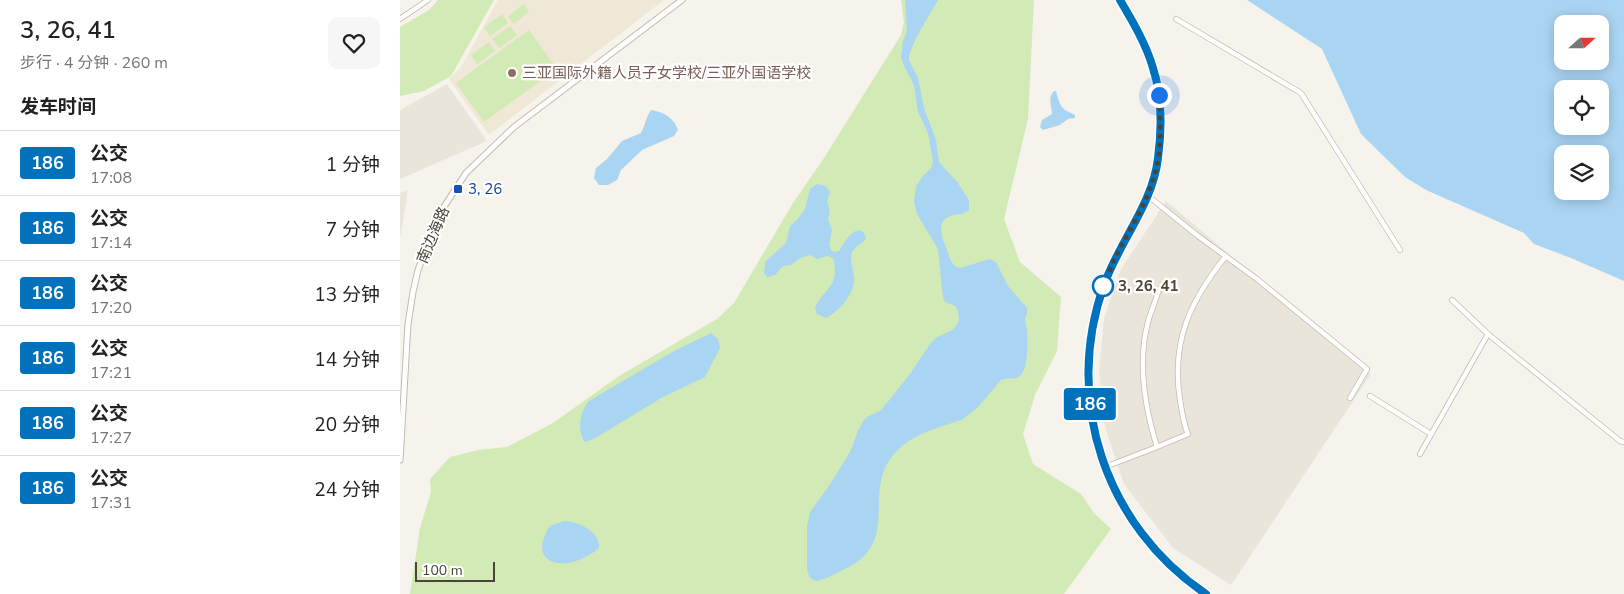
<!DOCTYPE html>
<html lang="zh">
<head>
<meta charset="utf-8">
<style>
	:root { --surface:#fff; --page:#f6f6f6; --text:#222; --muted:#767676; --line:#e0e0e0 }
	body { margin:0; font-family:"Nunito Sans","Noto Sans SC",sans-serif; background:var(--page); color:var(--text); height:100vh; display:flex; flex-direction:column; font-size:19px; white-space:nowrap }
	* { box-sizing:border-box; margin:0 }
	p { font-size:16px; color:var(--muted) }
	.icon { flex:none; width:28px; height:28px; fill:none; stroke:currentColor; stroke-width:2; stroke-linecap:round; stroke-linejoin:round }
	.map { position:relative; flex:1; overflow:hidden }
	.panel { display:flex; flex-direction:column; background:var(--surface); width:400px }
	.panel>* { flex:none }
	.badge { padding:0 10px; border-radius:4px; font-size:18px; line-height:32px }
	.needle { width:32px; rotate:69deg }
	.fabs { position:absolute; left:1154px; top:15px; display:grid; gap:10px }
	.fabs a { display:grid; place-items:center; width:55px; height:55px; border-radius:10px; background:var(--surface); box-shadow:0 2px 12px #0003; font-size:25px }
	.scale { position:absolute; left:15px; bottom:12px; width:80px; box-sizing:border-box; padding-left:5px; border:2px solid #4b4439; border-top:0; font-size:14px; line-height:18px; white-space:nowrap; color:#4b4439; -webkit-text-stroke:4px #fff; paint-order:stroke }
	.you { position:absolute; width:25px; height:25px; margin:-12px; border:4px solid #fff; border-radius:50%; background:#1a73e8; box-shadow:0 0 0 8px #1a73e833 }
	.map>.badge { position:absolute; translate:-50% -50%; box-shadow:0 0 0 2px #fff }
	h2 { padding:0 20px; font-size:19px; line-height:45px }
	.round { display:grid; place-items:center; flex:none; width:52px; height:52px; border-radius:10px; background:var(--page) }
	.overview { display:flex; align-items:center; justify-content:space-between; height:85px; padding:0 20px }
	h1 { font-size:24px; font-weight:600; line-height:38px }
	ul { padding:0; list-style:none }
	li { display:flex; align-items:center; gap:15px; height:65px; padding:0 20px; border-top:1px solid var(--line) }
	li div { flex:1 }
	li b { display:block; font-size:19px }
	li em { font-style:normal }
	li .badge { min-width:55px; font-weight:700; text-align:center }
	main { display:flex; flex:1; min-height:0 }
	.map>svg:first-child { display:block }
</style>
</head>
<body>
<main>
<section class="panel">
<div class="overview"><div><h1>3, 26, 41</h1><p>步行 · 4 分钟 · 260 m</p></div><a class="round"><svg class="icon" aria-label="heart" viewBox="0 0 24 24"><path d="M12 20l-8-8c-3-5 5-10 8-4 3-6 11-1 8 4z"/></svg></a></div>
<h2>发车时间</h2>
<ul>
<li><span class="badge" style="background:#0072bc;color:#fff">186</span><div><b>公交</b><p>17:08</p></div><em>1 分钟</em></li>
<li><span class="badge" style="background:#0072bc;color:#fff">186</span><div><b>公交</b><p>17:14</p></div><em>7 分钟</em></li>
<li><span class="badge" style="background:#0072bc;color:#fff">186</span><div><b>公交</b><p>17:20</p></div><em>13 分钟</em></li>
<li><span class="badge" style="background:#0072bc;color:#fff">186</span><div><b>公交</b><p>17:21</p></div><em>14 分钟</em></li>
<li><span class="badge" style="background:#0072bc;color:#fff">186</span><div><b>公交</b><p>17:27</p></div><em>20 分钟</em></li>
<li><span class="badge" style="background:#0072bc;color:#fff">186</span><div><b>公交</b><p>17:31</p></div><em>24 分钟</em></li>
</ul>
</section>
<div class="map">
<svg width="1224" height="594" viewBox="0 0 1224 594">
	<rect width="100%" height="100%" fill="#f6f3ec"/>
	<path fill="#eae5da" d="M 47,84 L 87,141 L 0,179 L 0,110 Z
		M 8,190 L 3,221 L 0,237 L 0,193 Z
		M 766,201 L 971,374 L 831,585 L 773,548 L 724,484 L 705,427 L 699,372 L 704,318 L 721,269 Z"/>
	<path fill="#efe8d6" d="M 98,0 L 264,0 L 89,135 L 49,79 L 61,67 Z"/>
	<path fill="#d2eab5" d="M 38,0 L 94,0 L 51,76 L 24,91 L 0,96 L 0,27 L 29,10 Z
		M 501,0 L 634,0 L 628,119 L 604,219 L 620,262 L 661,297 L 657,351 L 635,395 L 623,434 L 633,464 L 681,494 L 694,513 L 711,529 L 664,594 L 10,594 L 20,528 L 31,492 L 30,479 L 50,457 L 78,450 L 107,447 L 153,423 L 219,376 L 317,319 L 334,303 L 393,203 L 424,158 L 501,35 L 504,22 Z
		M 124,4 L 129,12 L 114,24 L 108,16 Z
		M 102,14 L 108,23 L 90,36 L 84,27 Z
		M 110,26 L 117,35 L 99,48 L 92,39 Z
		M 129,30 L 157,69 L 84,122 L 56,83 Z
		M 89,42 L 95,51 L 77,64 L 71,55 Z"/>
	<path fill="#a9d4f2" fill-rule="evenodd" d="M 505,0 L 538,0 L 517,36 L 509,55 L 509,60 L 518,78 L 524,108 L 536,140 L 539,162 L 558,183 L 567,197 L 569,201 L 569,210 C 564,214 560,214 554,215 C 534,219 542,237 547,250 C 550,258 551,266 560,268 L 590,259 L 596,262 L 608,286 L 627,308 C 628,313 626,314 625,319 C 625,323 627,327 627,331 C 628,341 628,370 620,376 C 615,380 607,377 601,380 L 578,407 L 563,419 C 540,428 512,433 495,453 C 460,491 503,541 445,569 C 436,573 427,579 417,581 L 413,580 L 409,576 L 407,569 L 407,526 L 410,512 L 429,486 L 450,452 L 458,431 L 463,421 L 467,417 L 480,411 L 487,403 L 510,374 L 530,344 L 537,337 L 551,331 L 557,325 L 559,320 L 558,310 L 555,306 L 545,302 L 543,298 L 538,249 L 517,214 L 514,202 L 516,187 L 522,177 L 531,168 L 533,162 L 528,133 L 518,112 L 514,85 L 504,66 L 501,57 L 503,41 L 507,31 Z
		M 847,0 L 1224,0 L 1224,281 L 1171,258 L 1134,244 L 1124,233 L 1026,190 L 1005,177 L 961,134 L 922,49 ZM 1162,24 L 1200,24 L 1200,61 L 1162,61 ZM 1162,89 L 1200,89 L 1200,126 L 1162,126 ZM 1162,154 L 1200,154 L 1200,191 L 1162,191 Z
		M 654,91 L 656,91 C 658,98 659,105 665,110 C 668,112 672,113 675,115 L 675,118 L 668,119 L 660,125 L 643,130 L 640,127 L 642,120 L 652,114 C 652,106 647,98 654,91 Z
		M 251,110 C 264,112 274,118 278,130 L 274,136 L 242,150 L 221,170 L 217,180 L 208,185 L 199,185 L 194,178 L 196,168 L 207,159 L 222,141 L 241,133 C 245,126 246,117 251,110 Z
		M 417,184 L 426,186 L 430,192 L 427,201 L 430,211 L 428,219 L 432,230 L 429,245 L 431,250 L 434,252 L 439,251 C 443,244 459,217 466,238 C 463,244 455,246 452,252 C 449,260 453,268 454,276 C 456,292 440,311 426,318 L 417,314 L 415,308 C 423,288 441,287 433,258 L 427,256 L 417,259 L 411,255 L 400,258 L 391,265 L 383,266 L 375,275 L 367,277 L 364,273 L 365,263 L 367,260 L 386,243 L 390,226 L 397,220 L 405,209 L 410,189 Z
		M 311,333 L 318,339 L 320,348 L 305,377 L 263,397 L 197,437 L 186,442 L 184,441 C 177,428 180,411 189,401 L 274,351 Z
		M 165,521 C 179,522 200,531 199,548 C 191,555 177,562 167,563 C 150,565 137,556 144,538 C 146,533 147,528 152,525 Z"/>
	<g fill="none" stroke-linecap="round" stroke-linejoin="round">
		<defs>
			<path id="minor" d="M 0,19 L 28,0
				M 776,19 L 901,93 L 1000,250
				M 747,195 L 798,236 L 857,279 L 967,369 L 950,398
				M 1052,300 L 1088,334 L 1220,441 L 1224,442
				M 970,396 L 1031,434
				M 757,447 C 745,408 737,363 748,322 C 751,311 756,300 759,289
				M 1020,454 L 1088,334
				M 705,467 L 757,447 L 788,434 C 783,423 782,411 780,400 C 771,341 790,301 826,256"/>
			<path id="tertiary" d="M 721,0 C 733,22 746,44 753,68 C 762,96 762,128 758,158 C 753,204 719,242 704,285 C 696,306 690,329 688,351 C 681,446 727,541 806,594
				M 0,460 L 8,324 L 13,292 L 18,270 L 38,216 L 66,173 L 114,127 L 282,0"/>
		</defs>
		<use href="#minor" stroke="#c2bbae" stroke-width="6"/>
		<use href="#tertiary" stroke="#c2bbae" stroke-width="7"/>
		<use href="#minor" stroke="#fff" stroke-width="4.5"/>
		<use href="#tertiary" stroke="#fff" stroke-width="5"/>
	</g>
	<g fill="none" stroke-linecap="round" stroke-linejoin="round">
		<defs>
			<path id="line" d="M 720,0 C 733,22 746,44 753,68 C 762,96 762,128 758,158 C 753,204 719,242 704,285 C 663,400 705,526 806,594"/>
		</defs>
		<use href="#line" stroke="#fff" stroke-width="11"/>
		<use href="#line" stroke="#0072bc" stroke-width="8"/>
		<path stroke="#4b4439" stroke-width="5" stroke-dasharray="0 9" d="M 703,286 C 707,277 711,267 715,258 C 731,226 752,196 758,160 C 762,139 760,116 759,95"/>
	</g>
	<circle fill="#8d6e63" stroke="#fff" stroke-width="2" cx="112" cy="73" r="5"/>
	<rect fill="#1a4fb4" stroke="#fff" stroke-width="2" x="53" y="184" width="10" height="10" rx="2.5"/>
	<circle fill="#fff" stroke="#0072bc" stroke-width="2.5" cx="703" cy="286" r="10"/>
	<g text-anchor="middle" stroke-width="4.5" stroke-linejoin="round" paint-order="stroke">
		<g font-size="15" fill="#785e54" stroke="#fff" text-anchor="start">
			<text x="122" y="78">三亚国际外籍人员子女学校/三亚外国语学校</text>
		</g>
		<g font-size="15" fill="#164399" stroke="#fff" text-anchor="start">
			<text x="68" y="194">3, 26</text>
		</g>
		<g font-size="15" fill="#4b4439" stroke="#fff">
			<text transform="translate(33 235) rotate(-67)" y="5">南边海路</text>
		</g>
		<g font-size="15" font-weight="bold" fill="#4b4439" stroke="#fff" text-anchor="start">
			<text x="718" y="291">3, 26, 41</text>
		</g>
	</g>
</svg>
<div class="fabs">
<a><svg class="needle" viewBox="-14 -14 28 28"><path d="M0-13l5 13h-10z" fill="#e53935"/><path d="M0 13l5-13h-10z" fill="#767676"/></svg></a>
<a><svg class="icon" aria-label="locate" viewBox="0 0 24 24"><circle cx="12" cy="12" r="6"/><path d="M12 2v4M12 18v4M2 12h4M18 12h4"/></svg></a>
<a><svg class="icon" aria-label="layers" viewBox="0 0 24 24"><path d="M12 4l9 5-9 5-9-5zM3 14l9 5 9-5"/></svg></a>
</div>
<div class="scale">100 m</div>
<div class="you" style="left:759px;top:95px"></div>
<b class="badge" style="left:690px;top:404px;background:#0072bc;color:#fff">186</b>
</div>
</main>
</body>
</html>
